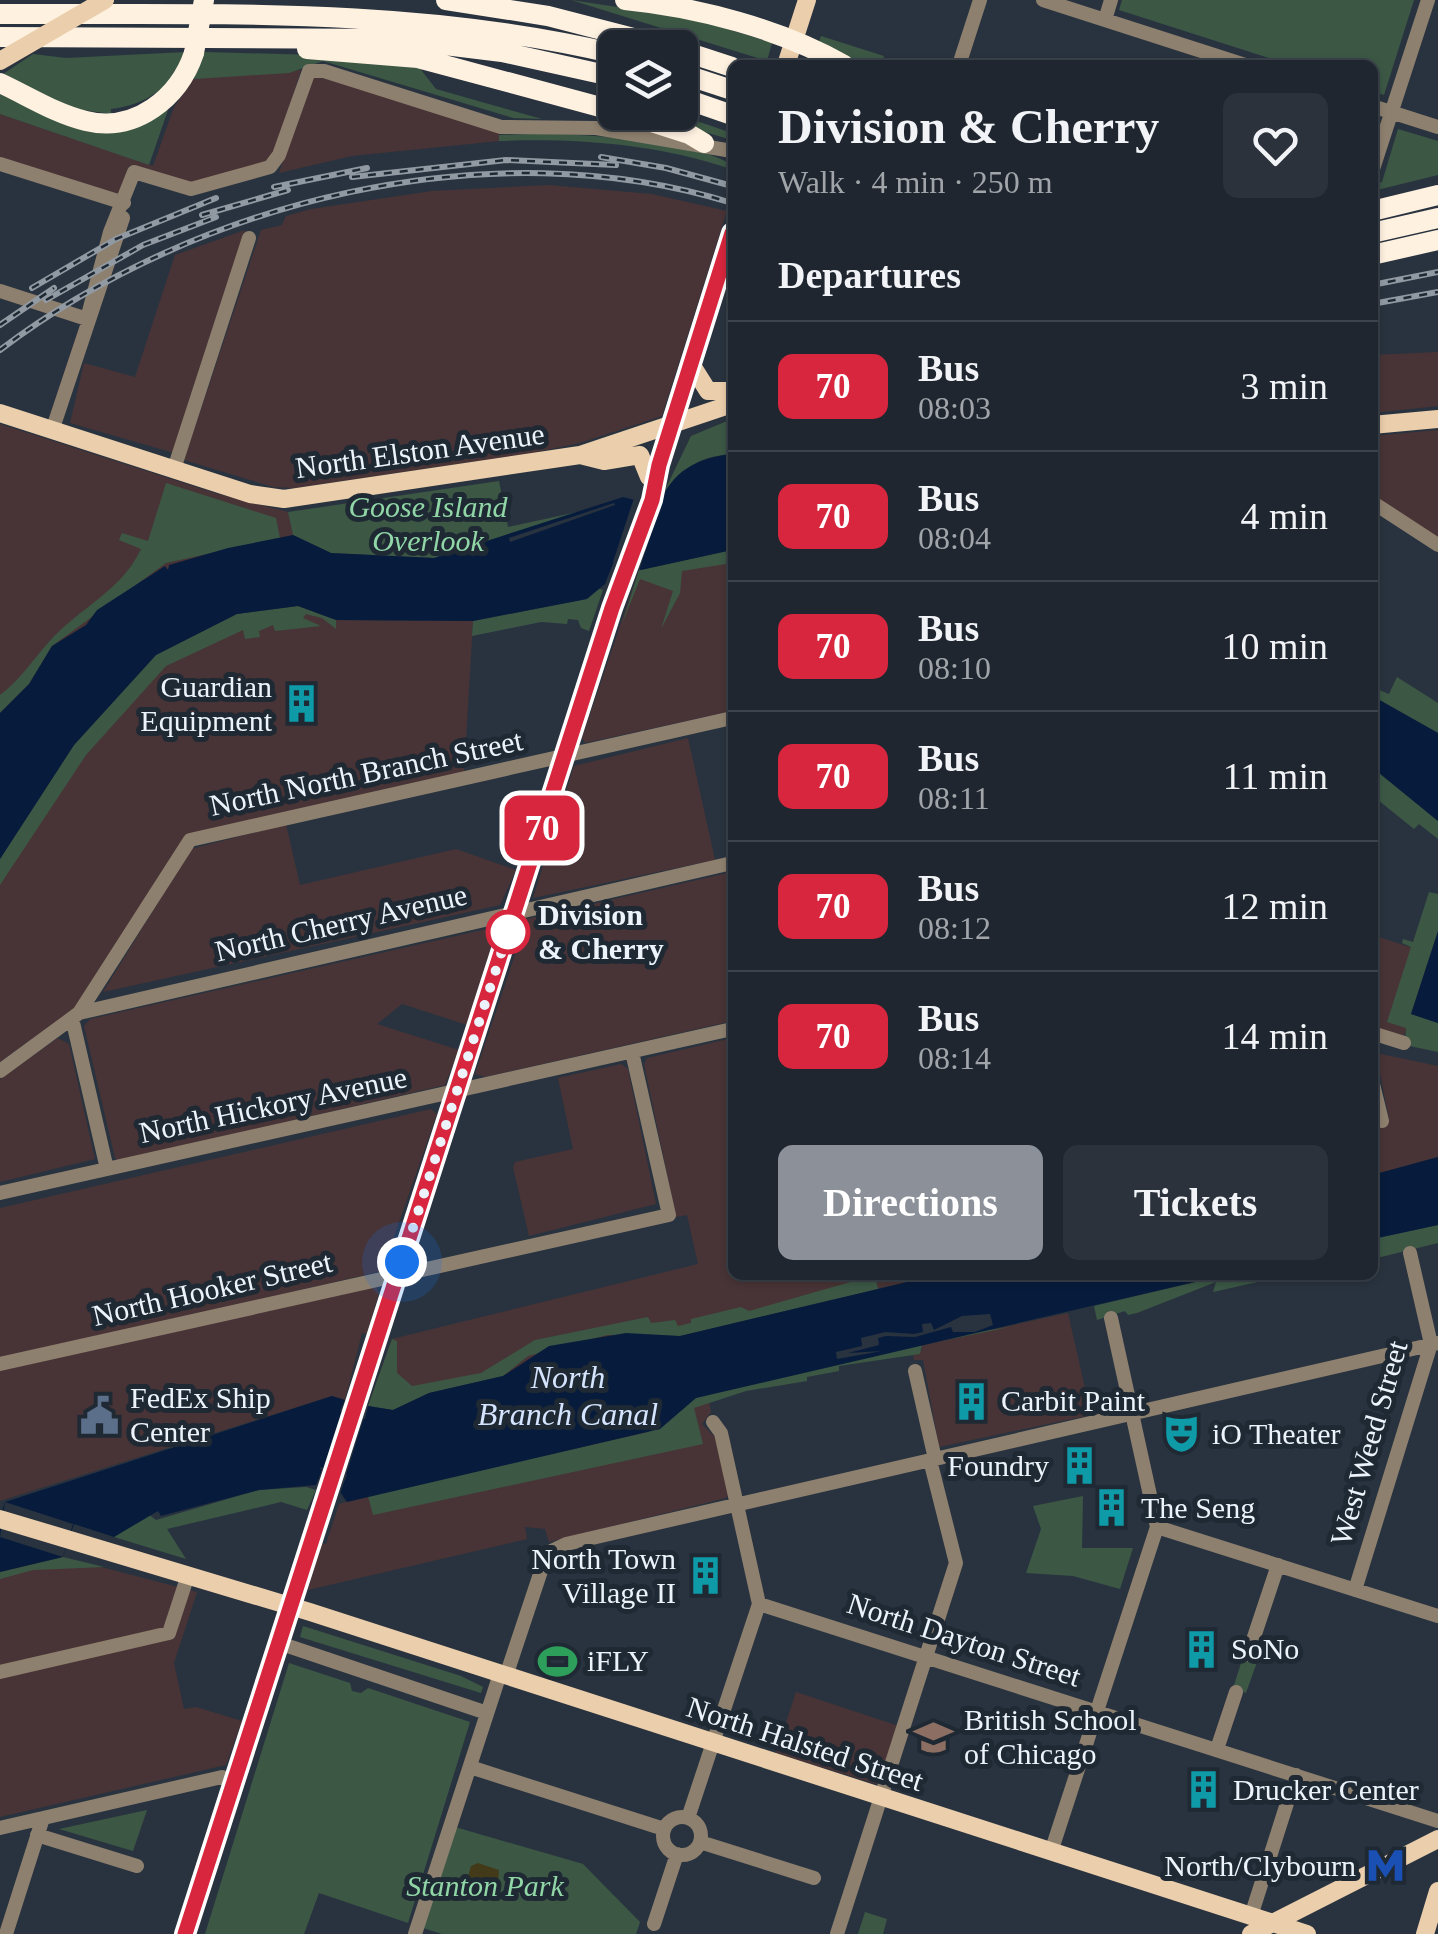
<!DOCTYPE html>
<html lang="en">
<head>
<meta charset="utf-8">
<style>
	:root { --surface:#1f262f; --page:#2c323b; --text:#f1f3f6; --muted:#a1a5aa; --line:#3c434b; --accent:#8c9099 }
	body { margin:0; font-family:"Times New Roman",serif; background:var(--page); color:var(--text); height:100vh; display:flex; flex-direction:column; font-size:38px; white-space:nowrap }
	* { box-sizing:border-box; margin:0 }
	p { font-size:32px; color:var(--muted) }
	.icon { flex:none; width:55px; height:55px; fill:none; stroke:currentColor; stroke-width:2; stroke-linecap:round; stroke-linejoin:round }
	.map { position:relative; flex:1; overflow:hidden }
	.sheet { position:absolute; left:728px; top:60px; width:650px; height:1220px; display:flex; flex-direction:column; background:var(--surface); border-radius:15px; box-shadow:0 2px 8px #0004,0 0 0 2px var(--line) }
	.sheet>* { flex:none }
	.badge { padding:0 20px; border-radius:15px; font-size:35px; line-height:65px }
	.controls { position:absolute; left:598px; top:30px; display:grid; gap:20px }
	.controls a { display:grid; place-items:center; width:100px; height:100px; border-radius:15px; background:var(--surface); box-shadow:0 2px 8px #0004,0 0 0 2px var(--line); font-size:50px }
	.you { position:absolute; width:50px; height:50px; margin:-25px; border:8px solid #fff; border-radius:50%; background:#1a73e8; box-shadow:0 0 0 15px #1a73e833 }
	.map>.badge { position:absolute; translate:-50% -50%; box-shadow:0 0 0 5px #fff }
	h2 { padding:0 50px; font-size:38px; line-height:90px }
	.round { display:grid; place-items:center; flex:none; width:105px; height:105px; border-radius:15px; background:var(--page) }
	.summary { display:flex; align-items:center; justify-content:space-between; height:170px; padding:0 50px }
	h1 { font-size:48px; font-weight:700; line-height:75px }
	.button { display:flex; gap:20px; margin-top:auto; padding:20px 50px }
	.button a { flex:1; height:115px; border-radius:15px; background:var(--accent); color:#fff; font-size:40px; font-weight:700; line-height:115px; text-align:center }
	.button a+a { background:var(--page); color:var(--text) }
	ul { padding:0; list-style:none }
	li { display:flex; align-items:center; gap:30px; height:130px; padding:0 50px; border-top:2px solid var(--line) }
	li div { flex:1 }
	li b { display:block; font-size:38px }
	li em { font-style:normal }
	li .badge { min-width:110px; font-weight:700; text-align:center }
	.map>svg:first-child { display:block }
</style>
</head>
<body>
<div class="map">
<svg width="1438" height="1934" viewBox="0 0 1438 1934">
	<rect width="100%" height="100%" fill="#29333f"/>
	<path fill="#483436" d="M 301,70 L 272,161 L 190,183 L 129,166 L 118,194 L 0,157 L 0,114 L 153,166 L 174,107 L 194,79 Z
		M 317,76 L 499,132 L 499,141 L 352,156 L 279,173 L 309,79 Z
		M 549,185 L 652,194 L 727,211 L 662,416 L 580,443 L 532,453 L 295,488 L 273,487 L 184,460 L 261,230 L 282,225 L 286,216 L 311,209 L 432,191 Z
		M 245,230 L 174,453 L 70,423 L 84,363 L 135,377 L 175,255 Z
		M 1438,352 L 1438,406 L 1373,413 L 1373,355 Z
		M 0,424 L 215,493 L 288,512 L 293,535 L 167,570 L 165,567 L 0,713 Z
		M 1438,430 L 1438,538 L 1373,496 L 1372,436 Z
		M 732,550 L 732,711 L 585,743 L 582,738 L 639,570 Z
		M 298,606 L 336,620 L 473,621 L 464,775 L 190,837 L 76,1007 L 0,1062 L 0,859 L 74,745 L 156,655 L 236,614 Z
		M 688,738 L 715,860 L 533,898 L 574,766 Z
		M 286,824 L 300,885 L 456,849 L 516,870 L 500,905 L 103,992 L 191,849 Z
		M 732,872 L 732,1021 L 485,1077 L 475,1074 L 527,919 Z
		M 491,928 L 495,935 L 467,1025 L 402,1004 L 377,1024 L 459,1050 L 445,1085 L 119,1161 L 115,1158 L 84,1026 L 90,1019 Z
		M 1373,935 L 1431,954 L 1404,1036 L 1373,1026 Z
		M 58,1038 L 69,1044 L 95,1159 L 0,1182 L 0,1079 Z
		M 732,1038 L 732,1275 L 937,1275 L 368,1406 L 392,1339 L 698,1264 L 687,1215 L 676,1217 L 644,1064 L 647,1058 Z
		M 1376,1053 L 1438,1066 L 1438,1157 L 1373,1175 L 1372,1115 L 1375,1122 L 1389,1119 Z
		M 621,1064 L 628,1069 L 656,1204 L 529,1236 L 513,1167 L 515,1162 L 573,1149 L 558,1078 Z
		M 431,1109 L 437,1114 L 382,1271 L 0,1360 L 0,1208 Z
		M 376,1286 L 379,1293 L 367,1334 L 362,1333 L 345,1400 L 332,1396 L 0,1501 L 0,1370 Z
		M 1068,1313 L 1091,1415 L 939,1447 L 923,1360 L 914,1360 L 913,1354 L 922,1350 L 921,1345 Z
		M 708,1395 L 711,1412 L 702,1424 L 716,1438 L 729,1494 L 726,1498 L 549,1542 L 545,1529 L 525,1527 L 527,1539 L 308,1590 L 321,1543 L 326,1544 L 339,1504 Z
		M 63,1557 L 197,1592 L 174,1663 L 184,1709 L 196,1707 L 242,1721 L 226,1765 L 0,1817 L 0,1572 Z
		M 796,1692 L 899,1726 L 879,1785 L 776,1753 Z"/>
	<path fill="#3c5845" d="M 571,0 L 696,19 L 772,43 L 767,61 Z
		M 1122,0 L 1414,0 L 1384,95 L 1373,91 L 1372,65 L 1291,65 L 1119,10 Z
		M 821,36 L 884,56 L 881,65 L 860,65 L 819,42 Z
		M 186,52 C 170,88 149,104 111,109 L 111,114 L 77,109 L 0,76 L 33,54 L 66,58 Z
		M 204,52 L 316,55 L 418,66 L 436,89 L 542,119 L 513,118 L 323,61 L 289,73 L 194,79 Z
		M 0,90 L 66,122 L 168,110 L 149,165 L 0,114 Z
		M 640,113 L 673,113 L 732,133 L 732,140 Z
		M 1398,129 L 1438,141 L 1438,175 L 1373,191 L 1373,183 L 1382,182 Z
		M 528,134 C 581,134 690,138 732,165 L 731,169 C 657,144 577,138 499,141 L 499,135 Z
		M 732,419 L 732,454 C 690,458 694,467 665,490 L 691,436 Z
		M 499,481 L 508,527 L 582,511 L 434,558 L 331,553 L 293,535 L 288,512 Z
		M 166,483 L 276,518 L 280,538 L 166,563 L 52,646 L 29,684 L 0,713 L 0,695 C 21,679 31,662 48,643 C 77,609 122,591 141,549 L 119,540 L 122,533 L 148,541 Z
		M 732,550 L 732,563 L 682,571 L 680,593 L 661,629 L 673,591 L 640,579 L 622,624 L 639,570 Z
		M 597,588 L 603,590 L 589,631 L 581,628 L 578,620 L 568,619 L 567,624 L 541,622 L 472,636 L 473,621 L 586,599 Z
		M 298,606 L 336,620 L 336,629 L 322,618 L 306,614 L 303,618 L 321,626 L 275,631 L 273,625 L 259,631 L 260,637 L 245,639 L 243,630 L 166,666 L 86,755 L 0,885 L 0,859 L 74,745 L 156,655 L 236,614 Z
		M 1397,677 L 1438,703 L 1438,733 L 1373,696 L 1372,687 L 1389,694 Z
		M 1373,768 L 1438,821 L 1438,839 L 1419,824 L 1414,829 L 1373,796 Z
		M 1429,892 L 1438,894 L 1438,931 L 1411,1014 L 1438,1023 L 1438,1052 L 1405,1045 L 1406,1028 L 1387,1022 L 1411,947 L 1402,943 L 1403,939 L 1413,942 Z
		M 1438,1225 L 1438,1243 L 1373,1259 L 1372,1239 Z
		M 875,1275 L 878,1289 L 680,1336 L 607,1335 L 528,1356 L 503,1376 L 429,1393 L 393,1410 L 368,1406 L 392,1339 L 397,1341 L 397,1373 L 412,1386 L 481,1373 L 535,1340 L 648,1317 L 651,1323 L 675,1320 L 678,1326 L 691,1323 L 691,1319 L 741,1307 L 749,1311 Z
		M 1225,1275 L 1288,1275 L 1213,1292 L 1216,1282 L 1137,1313 L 1128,1315 L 1125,1311 L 1097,1320 L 1094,1306 Z
		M 1010,1327 L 922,1345 L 920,1354 L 839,1366 L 839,1371 L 807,1377 L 807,1381 L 746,1391 L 694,1408 L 703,1444 L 373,1515 L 368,1496 L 648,1432 L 695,1398 L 782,1377 L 836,1352 Z
		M 306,1487 L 316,1490 L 307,1510 L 281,1502 L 167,1529 L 186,1559 L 114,1537 L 148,1514 L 156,1520 L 259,1490 Z
		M 1083,1496 L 1082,1548 L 1133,1548 L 1120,1589 L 1073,1576 L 1026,1573 L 1041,1529 L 1033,1506 Z
		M 63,1557 L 104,1567 L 33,1570 L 0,1579 L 0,1572 Z
		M 303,1626 L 461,1676 L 483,1687 L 481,1693 L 300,1637 Z
		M 1243,1657 L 1257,1662 L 1246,1693 L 1233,1688 Z
		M 289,1663 L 350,1683 L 352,1691 L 361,1693 L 368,1688 L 470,1722 L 408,1923 L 319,1893 L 304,1934 L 205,1934 Z
		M 147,1810 L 133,1851 L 59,1829 Z
		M 455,1827 L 583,1864 L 640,1922 L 636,1934 L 442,1934 L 423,1928 Z
		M 865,1912 L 887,1919 L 883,1934 L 858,1934 Z"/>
	<path fill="#423a19" d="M 478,1863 L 499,1870 L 498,1884 L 483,1896 L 464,1890 L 471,1866 Z"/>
	<path fill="#071c3c" d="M 732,454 L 732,550 L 641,570 L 614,561 L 605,584 L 587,599 L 473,621 L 336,620 L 298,606 L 237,614 L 156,655 L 74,745 L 0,859 L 0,713 L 29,684 L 52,646 L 86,625 L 97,610 L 165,566 L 168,570 L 169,565 L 228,548 L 293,535 L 331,553 L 434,558 L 623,497 L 659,506 C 671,471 697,458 732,454 Z
		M 1372,696 L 1438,733 L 1438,821 L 1373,768 Z
		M 1438,931 L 1438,1023 L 1411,1014 Z
		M 1438,1157 L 1438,1225 L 1373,1239 L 1372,1175 Z
		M 937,1275 L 1225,1275 L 696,1398 L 660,1429 L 347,1502 L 340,1492 L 347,1475 L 319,1467 L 322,1470 L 316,1485 L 259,1490 L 161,1516 L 158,1511 L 114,1537 L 74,1524 L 63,1557 L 0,1572 L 0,1517 L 5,1502 L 332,1396 L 345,1400 L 340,1411 L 365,1419 L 368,1406 L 393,1410 L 429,1393 L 503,1376 L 549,1346 L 626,1333 L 680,1336 Z"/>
	<path fill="#29333f" d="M 635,495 L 661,503 L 639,571 L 613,562 Z
		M 614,503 L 615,505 L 510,542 L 509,538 Z
		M 990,1314 L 993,1325 L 975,1332 L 953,1332 L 951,1327 L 915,1337 L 886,1336 L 878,1338 L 879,1345 L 848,1353 L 882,1351 L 837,1359 L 836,1352 L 862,1346 L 861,1338 L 885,1332 L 914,1334 L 923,1332 L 922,1324 L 931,1323 L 934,1330 L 962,1316 Z
		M 347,1395 L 369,1401 L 339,1497 L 335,1492 L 316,1490 Z
		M 5,1502 L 73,1524 L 63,1557 L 0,1537 Z"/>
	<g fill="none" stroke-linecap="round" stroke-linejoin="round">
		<path stroke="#8e806f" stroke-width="14" d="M 1043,0 L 1245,65
			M 1105,20 L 1111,0
			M 959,65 L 980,0
			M 1372,106 L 1438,127
			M 0,164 L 124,203
			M 1372,172 L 1428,0
			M 0,291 L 87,319
			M 87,319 L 110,232 L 134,172 L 191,189 L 270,167 L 279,155 L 309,71 L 324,71 L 501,127 L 596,128 L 732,151
			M 52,431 L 123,218
			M 174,469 L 249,238
			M 1372,502 L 1438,545
			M 79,1013 L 732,863
			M 72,1018 L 107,1169
			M 1372,1033 L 1404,1043
			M 0,1071 L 79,1013 L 190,840 L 732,718
			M 1372,1080 L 1382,1121
			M 0,1193 L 732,1029
			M 0,1364 L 669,1215 L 632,1052
			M 915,1371 L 935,1459
			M 1157,1527 L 1438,1616
			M 1355,1590 L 1431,1344 L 1410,1253
			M 759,1604 L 1438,1821
			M 279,1643 L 487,1713
			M 1248,1655 L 1278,1565
			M 0,1672 L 169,1633 L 188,1575
			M 506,1676 L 547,1553 L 566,1544 L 1438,1343
			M 1217,1749 L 1236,1692
			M 470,1767 L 664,1829
			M663 1836a19 19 0 1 1 38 0a19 19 0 1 1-38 0Z
			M 688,1818 L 759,1604 L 721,1433 L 713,1422
			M 0,1828 L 222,1777 L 235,1780
			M 37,1835 L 137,1866
			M 700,1842 L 814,1878
			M 1051,1852 L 1157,1527 L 1111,1318
			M 1251,1916 L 1296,1775
			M 654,1924 L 677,1854
			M 6,1934 L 43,1818
			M 415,1934 L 500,1674
			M 837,1934 L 956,1563 L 930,1460"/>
		<path stroke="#ebceab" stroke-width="18" d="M 786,65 L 807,0
			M 691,364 L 708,391 L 732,391
			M 0,413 L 250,494 L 284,499 L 580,455 L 732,404
			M 1372,425 L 1438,419
			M 580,455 L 604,461 L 640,455 L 649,477
			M 0,1519 L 310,1612 L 1307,1934
			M 185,1934 L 612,608 L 652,500 L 659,465 L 732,232
			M 1251,1934 L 1438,1839
			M 1425,1934 L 1438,1891"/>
		<path stroke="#fff1e0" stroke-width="20" d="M 446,0 L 548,16 L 672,48
			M 625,0 C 697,7 781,29 844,65
			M 0,14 C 207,15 413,6 615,54
			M 0,37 L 396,39 L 502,52 L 615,77
			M 307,49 L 418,58 L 615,111
			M 680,50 L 732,67
			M 680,73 L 732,90
			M 0,83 C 28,96 56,114 86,121 C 135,133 179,98 194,53
			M 680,97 L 732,115
			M 620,112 L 689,134 L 704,143
			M 1372,211 L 1438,195
			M 1372,233 L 1438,218
			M 1372,255 L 1438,240"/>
		<defs>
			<path id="rail" d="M 601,157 L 666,168 L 732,186
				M 352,177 L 506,160 L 616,165
				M 274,187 L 367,168
				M 202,215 L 288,190
				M 1372,285 L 1438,272
				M 32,288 L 116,239 L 216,198
				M 46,300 L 143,245 L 216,217
				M 1372,304 L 1438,292
				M 0,325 L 54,288
				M 0,350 C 198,200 491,128 732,203"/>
		</defs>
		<use href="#rail" stroke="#919aa3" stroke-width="6"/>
		<use href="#rail" stroke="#1f2934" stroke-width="2.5" stroke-dasharray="8" stroke-linecap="butt"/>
		<path stroke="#ebceab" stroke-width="18" d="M 0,61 L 105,0"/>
		<path stroke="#fff1e0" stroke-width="20" d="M 194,53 L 204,0"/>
	</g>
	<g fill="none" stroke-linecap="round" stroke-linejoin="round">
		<defs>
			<path id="line" d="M 185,1934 L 612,608 L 652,500 L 659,465 L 732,233"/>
		</defs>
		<use href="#line" stroke="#fff" stroke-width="22"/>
		<use href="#line" stroke="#d7263d" stroke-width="15"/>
		<path stroke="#ecf3fa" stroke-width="10" stroke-dasharray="0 18" d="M 402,1262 L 510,926 L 508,932"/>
	</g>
	<defs>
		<symbol id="building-bare" viewBox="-9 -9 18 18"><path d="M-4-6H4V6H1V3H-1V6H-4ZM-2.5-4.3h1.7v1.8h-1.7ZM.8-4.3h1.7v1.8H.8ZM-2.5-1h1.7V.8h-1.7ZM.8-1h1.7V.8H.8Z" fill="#0f9aa8" stroke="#1f2934" stroke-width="2.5" paint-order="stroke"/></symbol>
		<symbol id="civic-bare" viewBox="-9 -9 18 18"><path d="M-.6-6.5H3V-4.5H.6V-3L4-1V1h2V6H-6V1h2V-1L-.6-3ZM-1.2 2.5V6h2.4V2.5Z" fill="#5c6f8a" stroke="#1f2934" stroke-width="2.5" paint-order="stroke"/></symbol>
		<symbol id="theatre-bare" viewBox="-9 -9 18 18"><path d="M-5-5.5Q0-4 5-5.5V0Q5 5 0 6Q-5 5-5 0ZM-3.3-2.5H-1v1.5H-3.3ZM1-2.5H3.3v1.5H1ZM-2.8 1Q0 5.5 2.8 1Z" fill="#0f9aa8" stroke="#1f2934" stroke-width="2.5" paint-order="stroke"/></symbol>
		<symbol id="stadium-bare" viewBox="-9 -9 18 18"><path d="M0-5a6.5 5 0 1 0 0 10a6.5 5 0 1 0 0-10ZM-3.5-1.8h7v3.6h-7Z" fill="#2e9e5b" stroke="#1f2934" stroke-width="2.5" paint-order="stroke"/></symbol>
		<symbol id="school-bare" viewBox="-9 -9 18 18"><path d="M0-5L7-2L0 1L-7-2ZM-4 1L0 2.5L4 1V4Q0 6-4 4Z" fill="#8d6e63" stroke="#1f2934" stroke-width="2.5" paint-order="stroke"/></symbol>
		<symbol id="metro-bare" viewBox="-9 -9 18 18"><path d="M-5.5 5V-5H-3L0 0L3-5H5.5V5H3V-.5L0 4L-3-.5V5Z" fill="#1a4fb4" stroke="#1f2934" stroke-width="2.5" paint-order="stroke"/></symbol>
	</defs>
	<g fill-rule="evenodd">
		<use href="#building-bare" x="274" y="676" width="55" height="55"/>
		<use href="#building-bare" x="944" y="1374" width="55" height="55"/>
		<use href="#civic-bare" x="72" y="1388" width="55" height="55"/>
		<use href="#theatre-bare" x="1154" y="1406" width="55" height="55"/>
		<use href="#building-bare" x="1052" y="1438" width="55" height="55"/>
		<use href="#building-bare" x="1084" y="1480" width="55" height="55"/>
		<use href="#building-bare" x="678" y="1548" width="55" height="55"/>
		<use href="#building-bare" x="1174" y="1622" width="55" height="55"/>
		<use href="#stadium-bare" x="530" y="1634" width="55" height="55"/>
		<use href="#school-bare" x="906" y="1710" width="55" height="55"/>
		<use href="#building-bare" x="1176" y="1762" width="55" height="55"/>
		<use href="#metro-bare" x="1358" y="1838" width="55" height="55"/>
	</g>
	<circle fill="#fff" stroke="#d7263d" stroke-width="5" cx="508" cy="932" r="20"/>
	<g text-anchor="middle" stroke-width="10" stroke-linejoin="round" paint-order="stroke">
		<g font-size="30" fill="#ecf3fa" stroke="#1f2934">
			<text transform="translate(420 451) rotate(-8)" y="10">North Elston Avenue</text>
			<text transform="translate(366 773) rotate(-12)" y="10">North North Branch Street</text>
			<text transform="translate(341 923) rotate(-13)" y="10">North Cherry Avenue</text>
			<text transform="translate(273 1105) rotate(-12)" y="10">North Hickory Avenue</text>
			<text transform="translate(212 1289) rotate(-13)" y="10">North Hooker Street</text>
			<text transform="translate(1369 1443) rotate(-74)" y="10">West Weed Street</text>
			<text transform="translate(964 1640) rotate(18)" y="10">North Dayton Street</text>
			<text transform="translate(805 1744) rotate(18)" y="10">North Halsted Street</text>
		</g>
		<g font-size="30" font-style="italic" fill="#90d6a6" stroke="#1f2934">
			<text x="428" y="517">Goose Island<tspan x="428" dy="34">Overlook</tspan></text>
			<text x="485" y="1896">Stanton Park</text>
		</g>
		<g font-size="30" fill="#ecf3fa" stroke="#1f2934" text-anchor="start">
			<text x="272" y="697" text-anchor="end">Guardian<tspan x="272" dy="34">Equipment</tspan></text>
			<text x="130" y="1408">FedEx Ship<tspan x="130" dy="34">Center</tspan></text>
			<text x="1001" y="1411">Carbit Paint</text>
			<text x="1212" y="1444">iO Theater</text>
			<text x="1049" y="1476" text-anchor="end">Foundry</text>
			<text x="1141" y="1518">The Seng</text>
			<text x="676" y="1569" text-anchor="end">North Town<tspan x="676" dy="34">Village II</tspan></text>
			<text x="1231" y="1659">SoNo</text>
			<text x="587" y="1671">iFLY</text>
			<text x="964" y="1730">British School<tspan x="964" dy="34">of Chicago</tspan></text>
			<text x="1233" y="1800">Drucker Center</text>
			<text x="1356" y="1876" text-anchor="end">North/Clybourn</text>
		</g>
		<g font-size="30" font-weight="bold" fill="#ecf3fa" stroke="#1f2934" text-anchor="start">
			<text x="538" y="925">Division<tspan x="538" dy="34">&amp; Cherry</tspan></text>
		</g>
		<g font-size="32" font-style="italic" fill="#d5e5ff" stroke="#1f2934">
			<text x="568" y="1388">North<tspan x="568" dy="37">Branch Canal</tspan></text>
		</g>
	</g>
</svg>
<div class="controls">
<a><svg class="icon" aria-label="layers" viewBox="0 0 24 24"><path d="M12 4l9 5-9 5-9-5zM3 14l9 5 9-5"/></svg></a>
</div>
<div class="you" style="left:402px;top:1262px"></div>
<b class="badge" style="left:542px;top:828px;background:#d7263d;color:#fff">70</b>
<section class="sheet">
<div class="summary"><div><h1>Division &amp; Cherry</h1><p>Walk · 4 min · 250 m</p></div><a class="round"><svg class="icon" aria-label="heart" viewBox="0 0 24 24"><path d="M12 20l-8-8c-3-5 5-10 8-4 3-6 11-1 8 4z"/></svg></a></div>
<h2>Departures</h2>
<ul>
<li><span class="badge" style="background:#d7263d;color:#fff">70</span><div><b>Bus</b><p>08:03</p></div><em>3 min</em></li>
<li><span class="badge" style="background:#d7263d;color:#fff">70</span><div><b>Bus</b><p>08:04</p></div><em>4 min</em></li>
<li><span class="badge" style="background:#d7263d;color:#fff">70</span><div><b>Bus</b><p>08:10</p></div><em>10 min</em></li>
<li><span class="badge" style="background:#d7263d;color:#fff">70</span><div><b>Bus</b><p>08:11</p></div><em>11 min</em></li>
<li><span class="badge" style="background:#d7263d;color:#fff">70</span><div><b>Bus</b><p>08:12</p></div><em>12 min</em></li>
<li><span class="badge" style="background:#d7263d;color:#fff">70</span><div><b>Bus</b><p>08:14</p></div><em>14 min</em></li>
</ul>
<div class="button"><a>Directions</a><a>Tickets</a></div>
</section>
</div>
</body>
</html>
